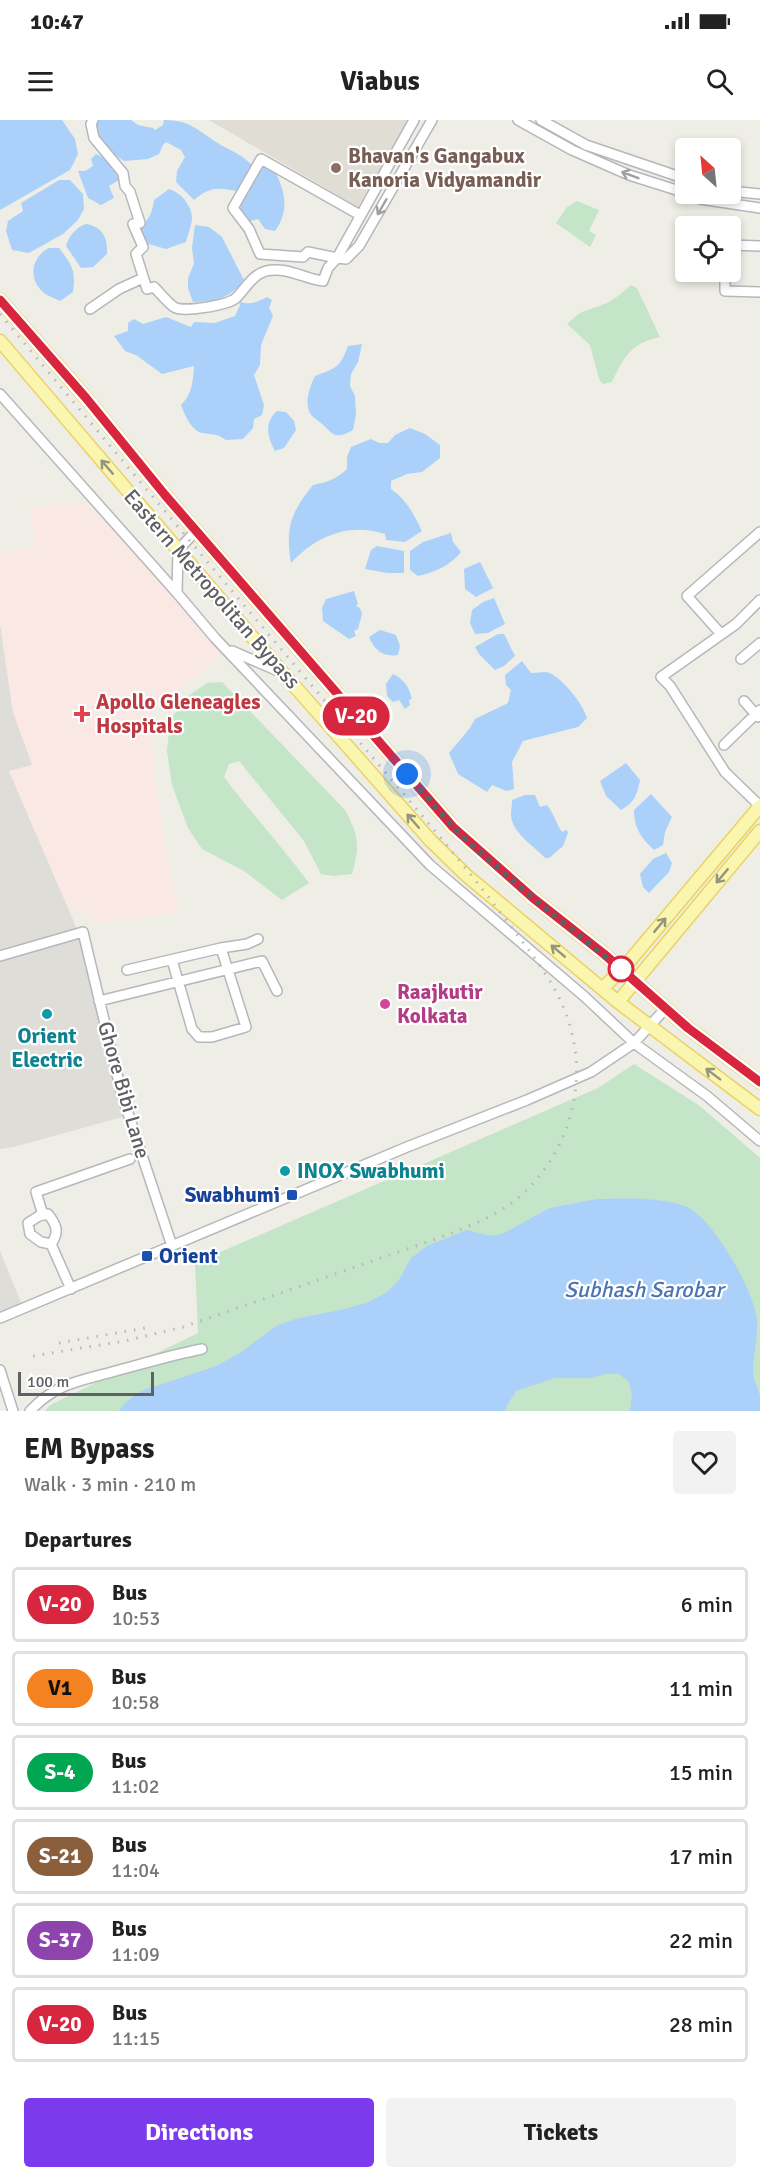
<!DOCTYPE html>
<html lang="en">
<head>
<meta charset="utf-8">
<style>
	:root { --surface:#fff; --page:#f2f2f2; --text:#222; --muted:#767676; --line:#e0e0e0; --accent:#7c3aed }
	body { margin:0; font-family:Signika,sans-serif; background:var(--page); color:var(--text); height:100vh; display:flex; flex-direction:column; font-size:22px; white-space:nowrap }
	* { box-sizing:border-box; margin:0 }
	p { font-size:20px; color:var(--muted) }
	.icon { flex:none; width:33px; height:33px; fill:none; stroke:currentColor; stroke-width:2; stroke-linecap:round; stroke-linejoin:round }
	.map { position:relative; height:1291px; overflow:hidden }
	.side { display:flex; flex-direction:column; background:var(--surface); flex:1 }
	.side>* { flex:none }
	.badge { padding:0 12px; border-radius:20px; font-size:21px; line-height:39px }
	.needle { width:39px; rotate:333deg }
	.fabs { position:absolute; left:675px; top:18px; display:grid; gap:12px }
	.fabs a { display:grid; place-items:center; width:66px; height:66px; border-radius:6px; background:var(--surface); box-shadow:0 3px 9px #0003; font-size:30px }
	.scale { position:absolute; left:18px; bottom:15px; width:136px; box-sizing:border-box; padding-left:6px; border:3px solid #5e6065; border-top:0; font-size:16px; line-height:21px; white-space:nowrap; color:#5e6065; -webkit-text-stroke:4px #fff; paint-order:stroke }
	.you { position:absolute; width:30px; height:30px; margin:-15px; border:4px solid #fff; border-radius:50%; background:#1a73e8; box-shadow:0 0 0 9px #1a73e833 }
	.map>.badge { position:absolute; translate:-50% -50%; box-shadow:0 0 0 3px #fff }
	h2 { padding:0 24px; font-size:22px; line-height:54px }
	.round { display:grid; place-items:center; flex:none; width:63px; height:63px; border-radius:6px; background:var(--page) }
	.overview { display:flex; align-items:center; justify-content:space-between; height:102px; padding:0 24px }
	h1 { font-size:28px; font-weight:700; line-height:45px }
	.action { display:flex; gap:12px; margin-top:auto; padding:12px 24px }
	.action a { flex:1; height:69px; border-radius:6px; background:var(--accent); color:#fff; font-size:24px; font-weight:700; line-height:69px; text-align:center }
	.action a+a { background:var(--page); color:var(--text) }
	ul { padding:0; list-style:none }
	li { display:flex; align-items:center; gap:18px; height:75px; margin:0 12px 9px; padding:0 12px; border:3px solid var(--line); border-radius:6px }
	li div { flex:1 }
	li b { display:block; font-size:22px }
	li em { font-style:normal }
	li .badge { min-width:66px; font-weight:700; text-align:center }
	.status { display:flex; justify-content:space-between; align-items:center; height:42px; padding:0 30px; background:var(--surface); direction:ltr }
	.status svg { height:16px; fill:currentColor }
	header { display:flex; justify-content:space-between; align-items:center; height:78px; padding:0 24px; background:var(--surface); font-size:27px; font-weight:700 }
	.map>svg:first-child { display:block }
</style>
</head>
<body>
<div class="status"><b>10:47</b><svg viewBox="0 0 49 12"><path d="M0 12V9h3v3zM5 12V6h3v6zM10 12V3h3v9zM15 12V0h3v12zM26 1h20v11H26zM47 4h2v5h-2z"/></svg></div>
<header><svg class="icon" aria-label="menu" viewBox="0 0 24 24"><path d="M4 6h16M4 12h16M4 18h16"/></svg>Viabus<svg class="icon" aria-label="search" viewBox="0 0 24 24"><circle cx="10" cy="10" r="6"/><path d="M15 15l6 6"/></svg></header>
<div class="map">
<svg width="760" height="1291" viewBox="0 0 760 1291">
	<rect width="100%" height="100%" fill="#efeee6"/>
	<path fill="#deddd8" d="M 0,503 L 13,592 L 33,645 L 9,651 L 80,816 L 126,996 L 14,1027 L 0,1029 Z
		M 0,1131 L 22,1185 L 0,1194 Z"/>
	<path fill="#dfddd4" d="M 209,0 L 408,0 L 358,87 Z"/>
	<path fill="#fae8e4" d="M 82,381 L 125,421 L 223,534 L 148,596 L 163,714 L 179,792 L 93,804 L 82,790 L 68,788 L 9,651 L 32,645 L 13,592 L 0,503 L 0,435 L 36,424 L 28,388 Z"/>
	<path fill="#c4e5c7" d="M 577,81 L 599,90 L 589,111 L 596,115 L 590,127 L 556,103 L 567,87 Z
		M 631,165 L 637,168 L 660,217 C 631,223 624,237 612,262 L 603,264 L 599,259 L 590,225 L 567,204 C 583,189 583,192 602,185 C 613,181 622,173 631,165 Z
		M 222,562 L 345,690 C 359,716 360,726 352,754 L 333,756 L 321,754 L 304,721 L 239,641 L 229,644 L 224,657 C 251,693 282,726 309,763 L 282,780 L 244,751 L 202,729 L 188,708 L 172,665 L 167,631 L 170,601 L 185,578 L 207,563 Z
		M 634,944 L 700,986 L 760,1038 L 760,1291 L 45,1291 L 50,1285 L 198,1213 L 195,1143 L 598,968 Z"/>
	<path fill="#abd0fa" d="M 0,0 L 62,0 L 75,19 L 78,34 L 70,50 L 0,90 Z
		M 95,0 L 131,0 L 138,5 L 153,8 L 155,10 L 163,5 L 164,0 C 192,0 199,12 221,25 C 234,32 242,35 253,46 L 237,71 C 218,67 209,67 194,80 L 176,62 L 177,51 L 185,37 L 181,30 L 166,22 L 163,25 L 159,34 L 148,39 L 124,41 L 105,28 L 95,18 Z
		M 96,34 C 109,39 115,48 119,60 L 109,66 L 114,78 L 101,85 L 88,78 L 78,51 L 85,51 L 93,46 L 91,39 Z
		M 263,47 L 275,51 C 285,72 290,90 275,111 L 265,109 L 258,99 L 247,102 L 242,96 L 240,84 Z
		M 59,60 L 70,60 L 83,74 L 84,89 L 78,100 L 63,114 L 29,133 L 12,130 L 6,111 L 8,101 L 23,91 L 21,83 Z
		M 169,69 C 180,72 192,85 192,98 C 192,105 188,114 186,122 L 166,129 L 145,123 L 138,108 C 149,100 152,94 154,80 Z
		M 86,104 C 103,107 108,118 107,134 L 93,147 L 81,148 L 66,126 C 69,116 76,107 86,104 Z
		M 195,105 L 209,107 L 222,117 L 244,160 C 229,179 217,181 193,182 L 188,168 L 188,158 L 194,144 L 192,128 Z
		M 49,128 L 59,128 C 72,145 76,150 73,172 L 60,181 C 55,178 47,176 43,172 C 28,159 31,137 49,128 Z
		M 267,177 L 272,180 L 269,188 L 273,196 L 261,225 L 260,245 L 254,255 L 264,285 L 262,295 L 254,299 L 253,308 L 243,319 L 226,320 C 216,313 213,315 202,313 C 192,311 184,294 181,285 C 192,274 193,262 194,246 L 162,254 L 136,235 L 125,231 L 114,216 L 128,211 L 128,203 L 134,199 L 143,204 L 166,197 L 191,207 L 194,202 L 215,203 L 235,196 L 240,185 L 239,181 C 248,186 258,182 267,177 Z
		M 362,224 L 358,242 L 351,254 L 350,266 L 355,276 L 356,295 L 353,310 C 335,320 334,315 321,303 C 317,300 312,297 310,293 C 304,283 310,266 315,256 C 336,248 340,248 348,226 Z
		M 277,291 L 286,292 L 294,301 L 296,310 L 284,328 L 275,331 C 267,317 264,303 277,291 Z
		M 410,308 L 425,314 L 440,325 L 440,338 L 422,352 L 407,354 L 391,361 L 391,369 C 407,380 414,395 422,411 L 405,422 L 386,420 L 385,414 C 349,402 316,416 291,443 C 285,408 291,392 313,365 C 328,362 336,359 347,349 L 347,337 L 351,327 L 371,319 L 379,323 L 388,323 L 395,315 Z
		M 451,413 L 453,422 L 461,432 C 450,446 435,452 418,456 L 410,450 L 410,431 L 423,422 Z
		M 377,426 L 404,431 L 404,453 L 387,453 L 365,449 L 371,430 Z
		M 480,442 L 493,468 L 476,477 L 465,469 L 464,449 Z
		M 354,471 L 358,484 L 356,486 L 360,488 L 362,494 L 358,509 L 354,511 L 356,516 L 349,519 L 323,501 L 322,488 L 326,479 Z
		M 494,478 L 505,504 L 488,513 L 475,514 L 470,503 L 472,490 L 483,482 Z
		M 380,510 L 396,515 L 400,526 L 398,535 C 383,537 375,531 369,517 Z
		M 498,514 L 504,514 L 515,536 L 504,546 L 495,550 L 479,534 L 475,527 Z
		M 522,541 L 531,553 C 536,553 541,552 546,552 C 561,555 583,584 587,598 L 578,607 L 523,621 L 512,642 L 514,669 L 506,671 L 492,665 L 487,672 L 458,654 L 449,633 L 470,608 L 475,599 L 508,583 L 511,570 L 506,565 L 505,555 Z
		M 393,554 C 405,560 409,567 412,579 L 409,580 L 410,585 L 405,589 L 399,580 L 393,582 L 387,576 L 386,564 Z
		M 626,643 L 640,660 C 637,675 635,682 621,690 L 606,676 L 600,661 Z
		M 651,674 L 672,697 L 665,712 L 663,725 L 654,730 C 641,718 634,708 634,690 Z
		M 525,675 L 535,675 L 540,687 L 547,685 C 554,694 556,703 562,712 L 567,710 L 568,713 L 563,726 L 549,738 L 545,738 C 533,725 512,713 511,695 C 511,690 512,685 512,680 Z
		M 666,733 L 672,743 L 669,752 L 649,773 L 643,767 L 640,754 L 653,739 Z
		M 597,1079 C 622,1078 665,1077 687,1087 C 714,1100 755,1172 757,1201 C 758,1218 753,1235 753,1251 C 753,1261 759,1268 760,1277 C 760,1282 760,1287 760,1291 L 630,1291 L 632,1273 L 628,1261 L 619,1254 L 606,1254 L 591,1258 L 555,1258 L 516,1271 L 508,1284 L 505,1291 L 119,1291 L 125,1283 L 141,1271 L 216,1246 L 240,1233 L 276,1206 L 295,1199 L 345,1189 L 369,1182 L 387,1172 L 399,1160 L 411,1138 L 427,1126 L 467,1110 L 490,1116 L 502,1114 L 550,1088 Z"/>
	<g fill="none" stroke-linecap="round" stroke-linejoin="round">
		<defs>
			<path id="minor" d="M 93,0 L 91,4 L 94,18 L 123,53 L 125,66 L 130,72 L 140,103 L 133,104 L 143,127 L 136,134 L 147,169 L 154,167 C 160,173 167,182 174,187 C 183,193 228,185 236,178 C 246,168 252,155 266,151 C 286,146 305,159 323,161 L 328,148 L 337,138 L 308,132 L 303,137 L 260,134 L 249,109 L 233,88 L 261,39 L 360,95
				M 414,0 L 337,138 L 346,139 L 359,126 L 432,0
				M 518,0 L 572,30 L 629,55 L 686,73
				M 541,0 L 586,25 L 686,59
				M 730,71 L 760,74
				M 687,74 L 700,79 L 760,88
				M 730,125 L 760,126
				M 725,152 L 725,171 L 760,172
				M 90,189 L 119,169 L 143,158
				M 0,274 L 177,473
				M 196,411 L 178,430 L 177,473 L 215,518 L 430,745 L 585,877 L 634,923 L 707,976 L 760,1021
				M 760,480 L 736,504 L 661,557 L 670,566 L 725,652 L 760,686
				M 721,514 L 687,476 L 760,412
				M 232,531 L 283,553
				M 741,539 L 760,523
				M 744,581 L 758,597
				M 724,625 L 760,590
				M 0,836 L 83,812 L 122,975 L 172,1126
				M 172,840 L 192,909 L 199,917 L 212,917 L 246,907 L 221,828
				M 127,850 L 221,828 L 247,824 L 258,819
				M 99,881 L 262,841 L 277,871
				M 43,1095 L 36,1072 L 130,1039
				M 51,1124 C 60,1112 56,1104 48,1094 L 39,1096 L 28,1103 L 30,1114 L 41,1122 L 51,1124 L 71,1169
				M 0,1198 L 407,1027 L 527,980 L 591,952 L 634,923 L 665,889
				M 0,1250 L 13,1291
				M 30,1291 C 55,1264 79,1261 112,1252 C 142,1244 171,1235 202,1229"/>
			<path id="major" d="M 0,180 L 86,278 L 165,375 L 453,707 L 533,778 L 604,834 L 688,908 L 760,962
				M 0,221 L 283,553 L 430,720 L 466,755 L 618,882 L 760,989
				M 603,868 L 627,844 L 760,686
				M 618,882 L 760,711"/>
		</defs>
		<use href="#minor" stroke="#b6b7bc" stroke-width="12"/>
		<use href="#major" stroke="#ead264" stroke-width="15"/>
		<use href="#minor" stroke="#fff" stroke-width="9"/>
		<use href="#major" stroke="#fbf6af" stroke-width="12"/>
		<path stroke="#b6b7b7" stroke-width="3" stroke-dasharray="1.5 8" stroke-linecap="butt" d="M 0,194 C 120,338 241,482 363,626 C 411,683 461,740 506,800 C 533,836 564,872 573,918 C 586,976 563,1040 518,1078 C 498,1095 473,1104 450,1114 L 183,1207 L 125,1221 L 27,1237
			M 59,1223 L 151,1207"/>
	</g>
	<defs><path id="oneway-shaft" d="M-6 0H5M1.5-3L5.5 0L1.5 3" fill="none" stroke-width="1.6" stroke-linecap="round" stroke-linejoin="round" transform="scale(1.5)"/></defs>
	<g stroke="#9ea0a3">
		<use href="#oneway-shaft" transform="translate(630 55) rotate(-159)"/>
		<use href="#oneway-shaft" transform="translate(382 87) rotate(120)"/>
	</g>
	<g stroke="#95947f">
		<use href="#oneway-shaft" transform="translate(107 347) rotate(-131)"/>
		<use href="#oneway-shaft" transform="translate(413 701) rotate(-131)"/>
		<use href="#oneway-shaft" transform="translate(722 756) rotate(130)"/>
		<use href="#oneway-shaft" transform="translate(660 805) rotate(-50)"/>
		<use href="#oneway-shaft" transform="translate(558 831) rotate(-140)"/>
		<use href="#oneway-shaft" transform="translate(713 954) rotate(-143)"/>
	</g>
	<g fill="none" stroke-linecap="round" stroke-linejoin="round">
		<defs>
			<path id="line" d="M 0,180 L 86,278 L 165,375 L 453,707 L 533,778 L 604,834 L 688,908 L 760,962"/>
		</defs>
		<use href="#line" stroke="#fff" stroke-width="14"/>
		<use href="#line" stroke="#d7263d" stroke-width="9"/>
		<path stroke="#5e6065" stroke-width="6" stroke-dasharray="0 10.8" d="M 407,654 L 453,707 L 474,727 L 533,778 L 621,849"/>
	</g>
	<circle fill="#8d6e63" stroke="#fff" stroke-width="2" cx="336" cy="48" r="6"/>
	<path fill="#e0444e" stroke="#fff" stroke-width="2" d="M79 585h6v6h6v6h-6v6h-6v-6h-6v-6h6z"/>
	<circle fill="#fff" stroke="#d7263d" stroke-width="3" cx="621" cy="849" r="12"/>
	<circle fill="#d1479c" stroke="#fff" stroke-width="2" cx="385" cy="884" r="6"/>
	<g fill="#0f9aa8" stroke="#fff" stroke-width="2">
		<circle cx="47" cy="894" r="6"/>
		<circle cx="285" cy="1051" r="6"/>
	</g>
	<g fill="#1a4fb4" stroke="#fff" stroke-width="2">
		<rect x="286" y="1069" width="12" height="12" rx="3"/>
		<rect x="141" y="1130" width="12" height="12" rx="3"/>
	</g>
	<g text-anchor="middle" stroke-width="4.5" stroke-linejoin="round" paint-order="stroke">
		<g font-size="21" font-weight="bold" fill="#785e54" stroke="#fff" text-anchor="start">
			<text x="348" y="43">Bhavan's Gangabux<tspan x="348" dy="24">Kanoria Vidyamandir</tspan></text>
		</g>
		<g font-size="21" fill="#5e6065" stroke="#fff">
			<text transform="translate(212 469) rotate(49)" y="7">Eastern Metropolitan Bypass</text>
			<text transform="translate(124 970) rotate(74)" y="7">Ghore Bibi Lane</text>
		</g>
		<g font-size="21" font-weight="bold" fill="#be3a42" stroke="#fff" text-anchor="start">
			<text x="96" y="589">Apollo Gleneagles<tspan x="96" dy="24">Hospitals</tspan></text>
		</g>
		<g font-size="21" font-weight="bold" fill="#b23c85" stroke="#fff" text-anchor="start">
			<text x="397" y="879">Raajkutir<tspan x="397" dy="24">Kolkata</tspan></text>
		</g>
		<g font-size="21" font-weight="bold" fill="#0d838f" stroke="#fff">
			<text x="47" y="923">Orient<tspan x="47" dy="24">Electric</tspan></text>
			<text x="297" y="1058" text-anchor="start">INOX Swabhumi</text>
		</g>
		<g font-size="21" font-weight="bold" fill="#164399" stroke="#fff" text-anchor="end">
			<text x="280" y="1082">Swabhumi</text>
			<text x="159" y="1143" text-anchor="start">Orient</text>
		</g>
		<g font-size="22" font-style="italic" fill="#4a74b4" stroke="#fff">
			<text x="644" y="1177">Subhash Sarobar</text>
		</g>
	</g>
</svg>
<div class="fabs">
<a><svg class="needle" viewBox="-14 -14 28 28"><path d="M0-13l5 13h-10z" fill="#e53935"/><path d="M0 13l5-13h-10z" fill="#767676"/></svg></a>
<a><svg class="icon" aria-label="locate" viewBox="0 0 24 24"><circle cx="12" cy="12" r="6"/><path d="M12 2v4M12 18v4M2 12h4M18 12h4"/></svg></a>
</div>
<div class="scale">100 m</div>
<div class="you" style="left:407px;top:654px"></div>
<b class="badge" style="left:356px;top:596px;background:#d7263d;color:#fff">V-20</b>
</div>
<section class="side">
<div class="overview"><div><h1>EM Bypass</h1><p>Walk · 3 min · 210 m</p></div><a class="round"><svg class="icon" aria-label="heart" viewBox="0 0 24 24"><path d="M12 20l-8-8c-3-5 5-10 8-4 3-6 11-1 8 4z"/></svg></a></div>
<h2>Departures</h2>
<ul>
<li><span class="badge" style="background:#d7263d;color:#fff">V-20</span><div><b>Bus</b><p>10:53</p></div><em>6 min</em></li>
<li><span class="badge" style="background:#f58220;color:#111">V1</span><div><b>Bus</b><p>10:58</p></div><em>11 min</em></li>
<li><span class="badge" style="background:#00a651;color:#fff">S-4</span><div><b>Bus</b><p>11:02</p></div><em>15 min</em></li>
<li><span class="badge" style="background:#8b5e3c;color:#fff">S-21</span><div><b>Bus</b><p>11:04</p></div><em>17 min</em></li>
<li><span class="badge" style="background:#8e44ad;color:#fff">S-37</span><div><b>Bus</b><p>11:09</p></div><em>22 min</em></li>
<li><span class="badge" style="background:#d7263d;color:#fff">V-20</span><div><b>Bus</b><p>11:15</p></div><em>28 min</em></li>
</ul>
<div class="action"><a>Directions</a><a>Tickets</a></div>
</section>
</body>
</html>
